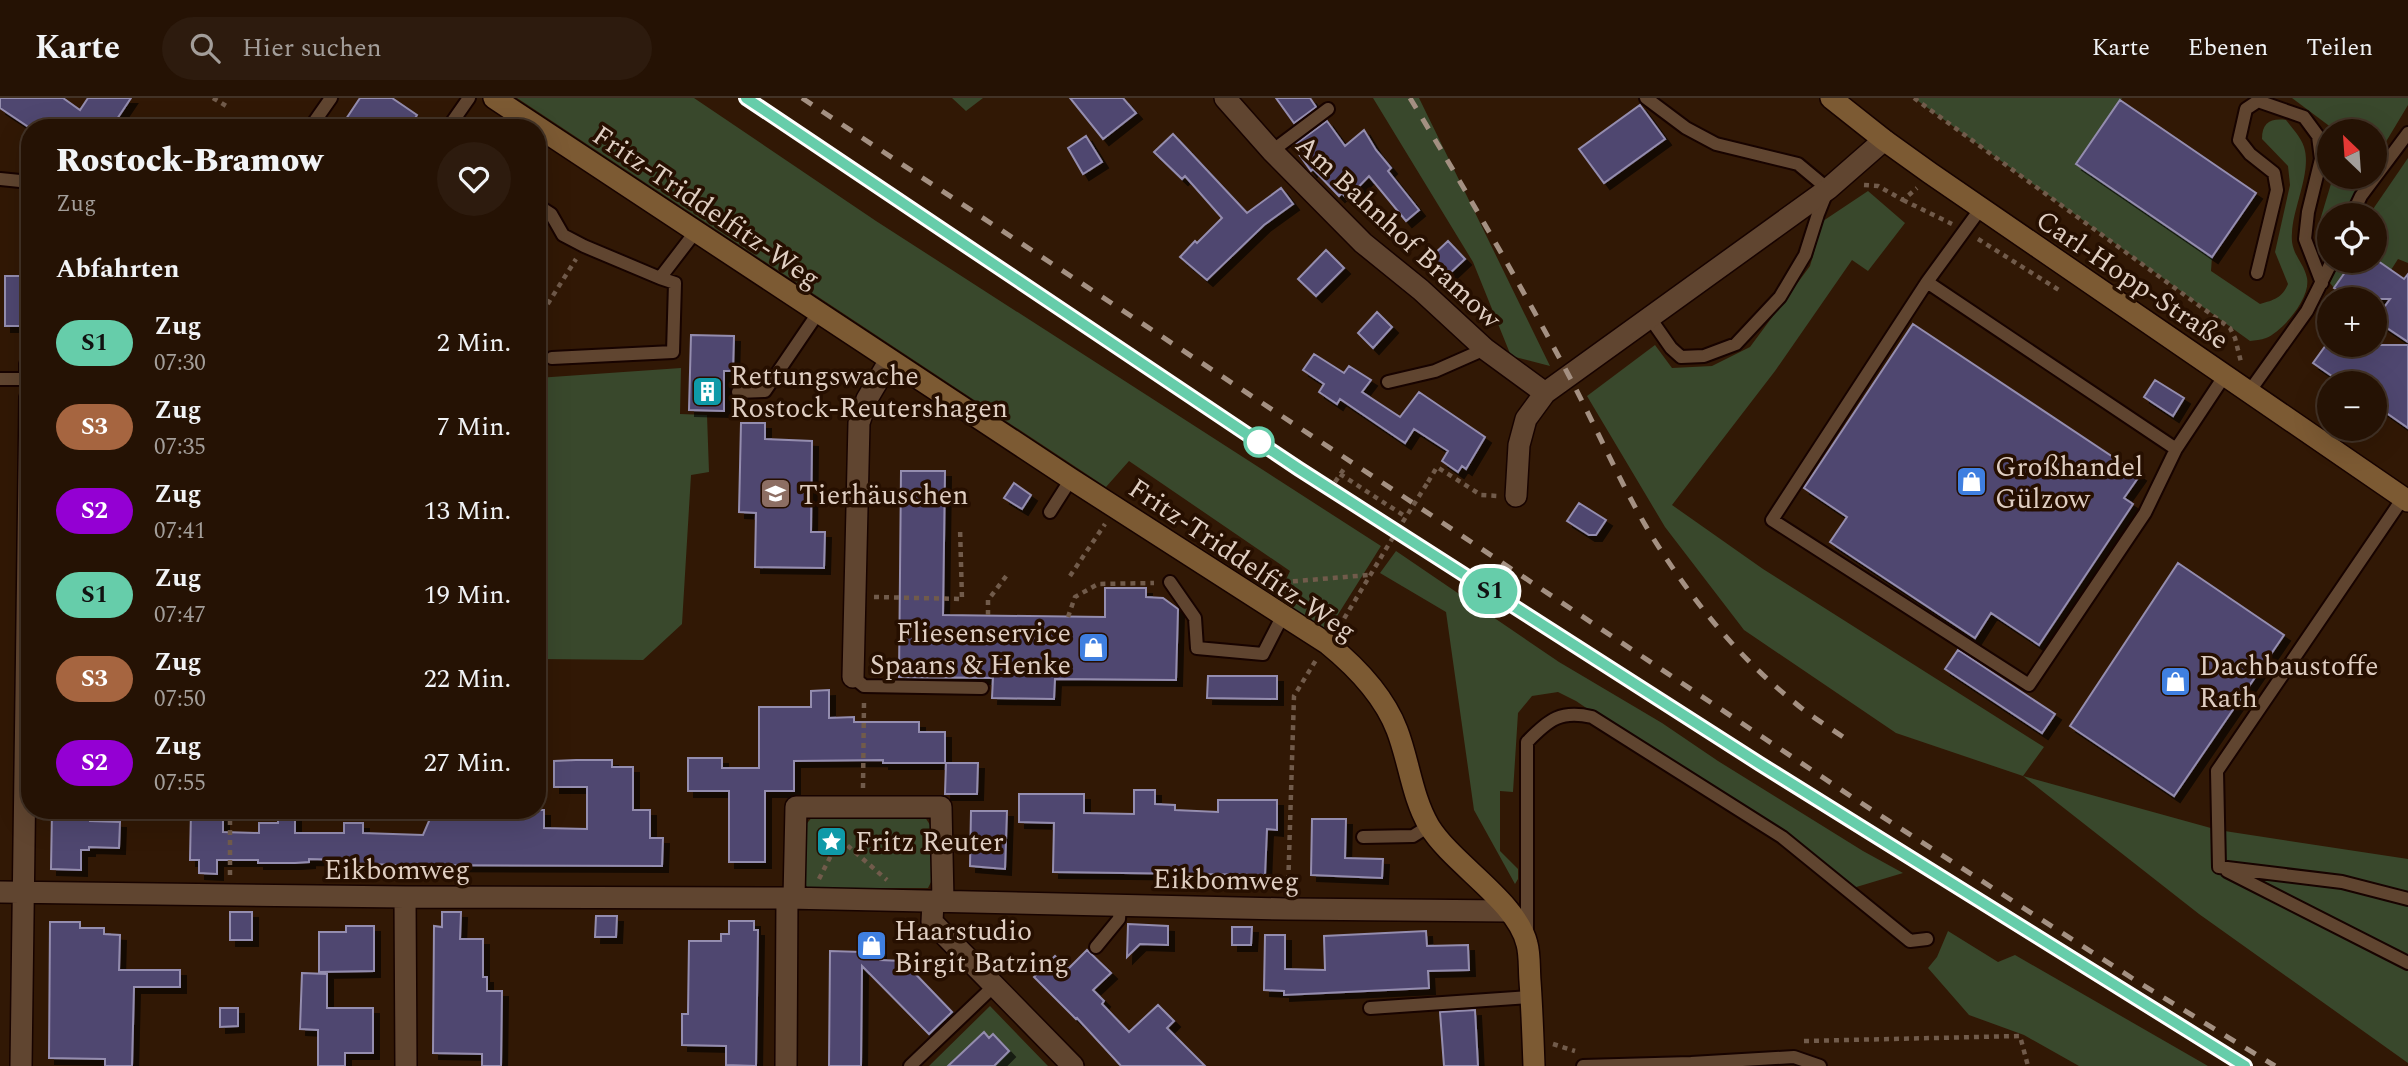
<!DOCTYPE html>
<html lang="de">
<head>
<meta charset="utf-8">
<style>
	:root { --surface:#251204; --page:#2d1b0e; --text:#f1f3f6; --muted:#a39e9a; --line:#423226 }
	body { margin:0; font-family:Spectral,serif; background:var(--page); color:var(--text); height:100vh; display:flex; flex-direction:column; font-size:26px; white-space:nowrap }
	* { box-sizing:border-box; margin:0 }
	p { font-size:23px; color:var(--muted) }
	.icon { flex:none; width:38px; height:38px; fill:none; stroke:currentColor; stroke-width:2; stroke-linecap:round; stroke-linejoin:round }
	.map { position:relative; flex:1; overflow:hidden }
	.drawer { position:absolute; left:21px; top:21px; width:525px; height:700px; display:flex; flex-direction:column; background:var(--surface); border-radius:28px; box-shadow:0 7px 28px #0002,0 0 0 2px var(--line) }
	.drawer>* { flex:none }
	.badge { padding:0 14px; border-radius:23px; font-size:24px; line-height:46px }
	.needle { width:46px; rotate:335deg }
	.tools { position:absolute; left:2317px; top:21px; display:grid; gap:14px }
	.tools a { display:grid; place-items:center; width:70px; height:70px; border-radius:50%; background:var(--surface); box-shadow:0 7px 28px #0002,0 0 0 2px var(--line); font-size:35px }
	.map>.badge { position:absolute; translate:-50% -50%; box-shadow:0 0 0 4px #fff }
	h2 { padding:0 35px; font-size:26px; line-height:63px }
	.round { display:grid; place-items:center; flex:none; width:74px; height:74px; border-radius:37px; background:var(--page) }
	.overview { display:flex; align-items:center; justify-content:space-between; height:119px; padding:0 35px }
	h1 { font-size:33px; font-weight:800; line-height:52px }
	ul { padding:0; list-style:none }
	li { display:flex; align-items:center; gap:21px; height:84px; padding:0 35px }
	li div { flex:1 }
	li b { display:block; font-size:26px }
	li em { font-style:normal }
	li .badge { min-width:77px; font-weight:700; text-align:center }
	header { display:flex; align-items:center; gap:42px; box-sizing:border-box; height:98px; padding:0 35px; background:var(--surface); border-bottom:2px solid var(--line) }
	header strong { font-size:33px }
	nav { display:flex; gap:38px; margin-inline-start:auto; font-size:24px }
	.search { width:490px; height:63px; background:var(--page); display:flex; align-items:center; gap:18px; box-sizing:border-box; padding:0 24px; border-radius:38px; color:var(--muted); font-size:26px }
	.map>svg:first-child { display:block }
</style>
</head>
<body>
<header>
<strong>Karte</strong>
<div class="search"><svg class="icon" aria-label="search" viewBox="0 0 24 24"><circle cx="10" cy="10" r="6"/><path d="M15 15l6 6"/></svg>Hier suchen</div>
<nav><a>Karte</a><a>Ebenen</a><a>Teilen</a></nav>
</header>
<div class="map">
<svg width="2408" height="968" viewBox="0 0 2408 968">
	<defs>
		<filter id="shadow"><feDropShadow dx="6" dy="6" stdDeviation="0" flood-color="#0009"/></filter>
	</defs>
	<rect width="100%" height="100%" fill="#311805"/>
	<path fill="#39482c" d="M 517,0 L 694,0 L 876,123 L 1381,448 L 1327,534 L 1276,503 L 1290,473 L 1129,363 L 1106,389 Z
		M 952,0 L 983,0 L 966,13 Z
		M 1373,0 L 1419,0 L 1550,268 L 1511,258 L 1473,164 Z
		M 1914,0 L 2122,0 L 2076,67 L 2212,159 L 2211,173 L 2260,206 C 2274,202 2282,200 2288,186 L 2275,154 L 2290,87 L 2288,68 L 2262,41 C 2262,25 2270,20 2286,22 C 2292,30 2301,39 2304,49 C 2312,73 2293,109 2292,135 C 2290,156 2303,162 2307,180 C 2311,200 2283,233 2266,240 C 2261,242 2255,242 2250,243 Z
		M 2292,0 L 2408,0 L 2408,7 L 2375,62 L 2375,33 L 2336,33 Z
		M 2408,60 L 2408,165 L 2398,161 L 2391,172 L 2375,161 L 2375,117 L 2369,117 Z
		M 2333,79 L 2365,79 L 2342,117 L 2329,117 L 2329,138 L 2323,142 L 2319,141 L 2318,129 Z
		M 1868,93 L 1905,125 L 1868,173 L 1852,162 L 1775,273 L 1672,407 L 1763,471 L 2044,649 L 2023,678 L 2218,732 L 2408,761 L 2408,965 L 2199,816 L 2023,678 L 1896,635 L 1744,532 L 1665,429 L 1587,298 L 1655,247 L 1672,270 L 1712,268 L 1750,249 L 1810,168 L 1823,123 Z
		M 2341,163 L 2353,163 L 2334,190 L 2330,185 Z
		M 681,270 L 680,316 L 707,317 L 709,374 L 691,377 L 682,526 L 643,562 L 537,561 L 537,280 Z
		M 1396,453 L 1559,564 L 1662,625 L 1718,663 L 1863,753 L 1903,775 L 1853,790 L 1576,603 L 1558,594 L 1532,598 L 1518,615 L 1513,694 L 1500,693 L 1500,753 L 1518,771 L 1518,781 L 1515,786 L 1474,712 L 1446,514 L 1380,475 Z
		M 923,716 L 932,730 L 931,784 L 928,790 L 808,790 L 802,783 L 804,729 L 813,718 Z
		M 1948,833 L 1998,864 L 2015,857 L 2208,968 L 2079,968 L 2024,937 L 1969,917 L 1928,870 L 1937,859 Z
		M 990,908 L 1048,968 L 929,968 Z"/>
	<path fill="#50466f" stroke="#948daf" stroke-width="2" filter="url(#shadow)" d="M 0,0 L 63,0 L 80,12 L 88,0 L 131,0 L 111,30 L 30,30 L 0,10 Z
		M 360,0 L 392,0 L 417,17 L 409,30 L 340,30 Z
		M 1070,0 L 1123,0 L 1136,15 L 1103,41 Z
		M 1276,0 L 1310,0 L 1316,9 L 1294,25 Z
		M 2120,2 L 2256,95 L 2212,159 L 2076,66 Z
		M 1640,7 L 1665,41 L 1604,85 L 1579,51 Z
		M 1327,23 L 1345,48 L 1364,32 L 1376,52 L 1391,70 L 1388,73 L 1419,112 L 1406,123 L 1369,78 L 1347,101 L 1342,95 L 1339,98 L 1313,71 L 1311,73 L 1293,48 Z
		M 1173,36 L 1247,115 L 1281,90 L 1293,106 L 1264,127 L 1207,182 L 1180,159 L 1195,143 L 1197,145 L 1222,120 L 1185,78 L 1182,81 L 1154,54 Z
		M 1086,38 L 1102,64 L 1083,76 L 1068,50 Z
		M 1448,143 L 1465,161 L 1448,177 L 1431,159 Z
		M 1326,152 L 1344,170 L 1316,198 L 1298,181 Z
		M 2353,163 L 2378,163 L 2404,181 L 2408,176 L 2408,244 L 2375,222 L 2390,201 L 2351,201 L 2334,190 Z
		M 5,178 L 30,178 L 30,228 L 5,228 Z
		M 1377,214 L 1392,229 L 1373,250 L 1358,235 Z
		M 1913,226 L 2140,377 L 2124,400 L 2133,406 L 2039,547 L 1991,515 L 1975,540 L 1830,444 L 1847,419 L 1804,390 Z
		M 691,237 L 734,238 L 733,273 L 724,273 L 724,313 L 689,312 Z
		M 2326,247 L 2408,247 L 2408,330 L 2375,307 L 2375,285 L 2342,285 L 2313,265 Z
		M 1314,256 L 1344,275 L 1349,268 L 1371,282 L 1362,294 L 1400,319 L 1419,294 L 1485,339 L 1466,371 L 1462,368 L 1458,374 L 1442,363 L 1448,353 L 1414,331 L 1405,345 L 1340,301 L 1337,306 L 1319,294 L 1324,286 L 1303,272 Z
		M 2155,282 L 2184,300 L 2173,318 L 2144,299 Z
		M 741,325 L 765,325 L 765,341 L 812,343 L 811,434 L 825,434 L 824,470 L 755,469 L 756,415 L 739,414 Z
		M 901,373 L 945,373 L 943,517 L 1105,519 L 1105,490 L 1146,490 L 1146,499 L 1163,500 L 1178,511 L 1176,582 L 1055,581 L 1054,601 L 992,600 L 993,580 L 899,579 Z
		M 1014,385 L 1031,397 L 1022,411 L 1004,400 Z
		M 1579,405 L 1606,422 L 1596,437 L 1589,437 L 1567,423 Z
		M 2178,465 L 2284,537 L 2174,698 L 2070,628 Z
		M 1958,552 L 2055,616 L 2042,635 L 1945,571 Z
		M 1208,578 L 1277,578 L 1277,601 L 1207,600 Z
		M 829,592 L 829,620 L 854,619 L 854,624 L 919,624 L 919,634 L 945,634 L 945,665 L 883,665 L 883,662 L 794,663 L 794,693 L 765,693 L 765,764 L 729,764 L 729,693 L 688,693 L 688,660 L 722,660 L 722,670 L 759,670 L 759,609 L 811,609 L 811,593 Z
		M 576,662 L 612,662 L 612,669 L 633,669 L 633,712 L 650,712 L 650,740 L 663,740 L 662,768 L 395,767 L 344,765 L 344,762 L 309,761 L 309,764 L 295,765 L 258,765 L 258,762 L 217,762 L 217,776 L 199,775 L 199,762 L 190,762 L 191,712 L 223,712 L 223,734 L 259,735 L 259,725 L 278,725 L 278,712 L 295,712 L 295,735 L 344,735 L 344,725 L 363,725 L 363,735 L 423,737 L 429,723 L 429,712 L 544,712 L 544,730 L 587,731 L 587,689 L 554,689 L 554,663 Z
		M 946,665 L 978,665 L 977,696 L 945,696 Z
		M 1134,692 L 1155,692 L 1155,706 L 1175,707 L 1175,712 L 1218,714 L 1218,702 L 1277,702 L 1277,732 L 1267,731 L 1265,777 L 1053,774 L 1054,725 L 1019,724 L 1019,696 L 1084,696 L 1084,715 L 1134,716 Z
		M 52,712 L 82,712 L 81,719 L 90,719 L 90,723 L 120,724 L 119,750 L 89,749 L 89,752 L 81,752 L 81,772 L 51,771 Z
		M 971,713 L 1007,713 L 1005,771 L 970,768 Z
		M 1312,721 L 1346,721 L 1345,760 L 1383,761 L 1382,780 L 1311,777 Z
		M 230,814 L 252,814 L 252,842 L 230,842 Z
		M 442,814 L 461,814 L 460,841 L 483,841 L 483,879 L 487,879 L 487,893 L 502,893 L 501,968 L 482,968 L 482,956 L 433,955 L 434,828 L 442,829 Z
		M 596,818 L 617,818 L 616,839 L 595,839 Z
		M 729,823 L 754,823 L 754,832 L 758,832 L 756,968 L 726,967 L 726,948 L 682,947 L 682,916 L 688,916 L 689,843 L 721,843 L 721,836 L 729,836 Z
		M 50,824 L 80,824 L 80,830 L 104,830 L 104,836 L 120,837 L 119,872 L 180,872 L 180,889 L 134,889 L 132,968 L 105,968 L 105,961 L 49,960 Z
		M 1128,826 L 1168,828 L 1168,847 L 1140,846 L 1127,859 Z
		M 346,828 L 374,828 L 374,873 L 319,874 L 319,834 L 346,834 Z
		M 1232,829 L 1252,829 L 1251,847 L 1232,847 Z
		M 1426,833 L 1427,848 L 1468,847 L 1469,872 L 1428,873 L 1429,890 L 1284,897 L 1284,893 L 1264,892 L 1265,837 L 1285,837 L 1285,871 L 1325,872 L 1324,838 Z
		M 862,839 L 880,839 L 880,862 L 903,863 L 952,914 L 929,936 L 862,868 L 861,968 L 829,968 L 830,853 L 862,854 Z
		M 1087,852 L 1111,875 L 1093,892 L 1104,903 L 1102,906 L 1129,934 L 1158,907 L 1174,923 L 1167,930 L 1205,968 L 1121,968 L 1077,920 L 1076,921 L 1034,879 L 1055,858 L 1068,871 Z
		M 302,875 L 327,876 L 327,910 L 373,910 L 373,955 L 345,955 L 345,968 L 318,968 L 318,932 L 300,931 Z
		M 220,910 L 238,910 L 238,928 L 220,929 Z
		M 1475,912 L 1478,968 L 1444,968 L 1440,914 Z
		M 984,934 L 989,940 L 993,936 L 1009,953 L 994,968 L 948,968 Z"/>
	<g fill="none" stroke-linecap="round" stroke-linejoin="round">
		<defs>
			<path id="lane" d="M 1646,0 L 1686,30 L 1716,46 L 1798,66 L 1828,91 L 1818,116 L 1805,157 L 1780,199 L 1736,246 L 1704,258 L 1681,259 L 1671,250 L 1650,220
				M 310,30 L 331,0
				M 448,30 L 469,0
				M 1272,53 L 1328,11
				M 0,81 L 30,84
				M 537,107 L 551,116 L 563,137 L 584,148 L 660,180 L 696,133
				M 1981,110 L 1927,184 L 1772,422 L 2029,587 L 2145,415 L 2176,351 L 2225,277
				M 2352,117 L 2361,98 L 2408,35
				M 2257,175 L 2277,92 L 2274,75 L 2250,56 L 2239,42 L 2246,11 L 2258,3 L 2304,19 L 2318,38 L 2321,61 L 2308,114 L 2305,141 L 2322,185
				M 1927,184 L 2176,351
				M 552,260 L 673,254 L 675,185 L 660,180
				M 0,281 L 30,281
				M 1388,284 L 1435,273 L 1485,251
				M 738,294 L 765,293 L 818,215
				M 2249,294 L 2307,213 L 2332,163
				M 2403,400 L 2217,673 L 2219,769 L 2342,784 L 2408,801
				M 1050,414 L 1071,381
				M 1170,484 L 1195,520 L 1197,550 L 1263,556 L 1283,517
				M 853,579 L 864,588 L 982,590
				M 1363,739 L 1413,738 L 1429,728
				M 2227,773 L 2408,865
				M 1527,837 L 1527,644 C 1549,621 1561,612 1592,619 L 1782,739 L 1910,843 L 1927,841
				M 1096,849 L 1119,821 L 1120,807
				M 1370,910 L 1531,899
				M 910,968 L 995,887
				M 1583,968 L 1691,965 L 1794,959 L 1820,968"/>
			<path id="street" d="M 1225,0 L 1272,53 L 1363,145 L 1421,192 L 1485,251 L 1545,295
				M 30,267 L 30,273
				M 1516,398 L 1519,347 L 1526,321 L 1545,295 L 1828,91 L 1884,42
				M 853,579 L 859,325 L 867,301 L 890,262
				M 0,794 L 405,799 L 787,800 L 1287,811 L 1509,813
				M 405,799 L 406,968
				M 794,800 L 796,709 L 941,709 L 943,803
				M 933,803 L 932,824 L 1073,968
				M 21,968 L 30,300
				M 786,968 L 787,800"/>
			<path id="secondary" d="M 494,0 L 1071,381 L 1328,546 C 1355,568 1384,598 1397,632 C 1409,663 1412,699 1429,728 C 1453,767 1517,803 1527,846 C 1530,857 1529,871 1530,883 C 1532,911 1533,940 1534,968
				M 1831,0 L 1884,42 L 1930,75 L 2408,403"/>
		</defs>
		<use href="#lane" stroke="#170300" stroke-width="16"/>
		<use href="#street" stroke="#170300" stroke-width="24"/>
		<use href="#secondary" stroke="#170300" stroke-width="24"/>
		<path stroke="#715b4b" stroke-width="4.5" stroke-dasharray="5 5" stroke-linecap="butt" d="M 213,0 L 228,9
			M 1914,0 L 2230,230 L 2235,240 L 2241,264
			M 1864,87 L 1878,88 L 1903,102 L 1917,90
			M 1903,102 L 1952,126
			M 1978,141 L 2062,194
			M 537,223 L 576,161
			M 1340,376 L 1406,419
			M 1335,384 L 1346,368
			M 1428,384 L 1437,369 L 1481,397 L 1498,398
			M 1070,478 L 1105,426
			M 1273,485 L 1369,477
			M 874,499 L 962,501 L 960,429
			M 988,517 L 988,502 L 1007,477
			M 1068,519 L 1075,499 L 1098,486 L 1154,485
			M 1339,529 L 1392,441
			M 863,690 L 864,604
			M 230,712 L 230,779
			M 840,741 L 887,782
			M 819,781 L 845,730
			M 1288,792 L 1294,598 L 1316,562
			M 1804,943 L 2020,938 L 2028,968
			M 1553,946 L 1575,953"/>
		<use href="#lane" stroke="#604530" stroke-width="12"/>
		<use href="#street" stroke="#604530" stroke-width="21"/>
		<use href="#secondary" stroke="#7c5a33" stroke-width="21"/>
		<path stroke="#a49082" stroke-width="5" stroke-dasharray="12 12" stroke-linecap="butt" d="M 746,0 L 1299,371 L 1714,636 L 2245,968
			M 802,0 L 1407,401 L 1852,699 L 2138,884 L 2275,968
			M 1410,0 C 1465,91 1518,182 1568,276 C 1597,330 1621,388 1653,440 C 1692,502 1737,558 1794,604 C 1810,618 1829,629 1846,641"/>
		<path stroke="#715b4b" stroke-width="4.5" stroke-dasharray="5 5" stroke-linecap="butt" d="M 1392,441 L 1428,384"/>
	</g>
	<g fill="none" stroke-linecap="round" stroke-linejoin="round">
		<defs>
			<path id="line" d="M 746,0 L 1299,371 L 1760,666 L 2245,968"/>
		</defs>
		<use href="#line" stroke="#fff" stroke-width="16"/>
		<use href="#line" stroke="#66cdaa" stroke-width="10"/>
	</g>
	<defs>
		<symbol id="building-square" viewBox="-11 -11 22 22"><rect x="-9" y="-9" width="18" height="18" rx="4" fill="#0f9aa8" stroke="#260f00"/><path d="M-4-6H4V6H1V3H-1V6H-4ZM-2.5-4.3h1.7v1.8h-1.7ZM.8-4.3h1.7v1.8H.8ZM-2.5-1h1.7V.8h-1.7ZM.8-1h1.7V.8H.8Z" fill="#fff"/></symbol>
		<symbol id="shop-square" viewBox="-11 -11 22 22"><rect x="-9" y="-9" width="18" height="18" rx="4" fill="#3f7fe0" stroke="#260f00"/><path d="M-5-2.5h2.3a2.7 3.5 0 0 1 5.4 0H5L5.5 6h-11ZM-1.5-2.5h3a1.5 2.3 0 0 0-3 0Z" fill="#fff"/></symbol>
		<symbol id="school-square" viewBox="-11 -11 22 22"><rect x="-9" y="-9" width="18" height="18" rx="4" fill="#8d6e63" stroke="#260f00"/><path d="M0-5L7-2L0 1L-7-2ZM-4 1L0 2.5L4 1V4Q0 6-4 4Z" fill="#fff"/></symbol>
		<symbol id="sight-square" viewBox="-11 -11 22 22"><rect x="-9" y="-9" width="18" height="18" rx="4" fill="#0f9aa8" stroke="#260f00"/><path d="M0-6L1.8-2.2L6-1.7L2.9 1.2L3.7 5.4L0 3.3L-3.7 5.4L-2.9 1.2L-6-1.7L-1.8-2.2Z" fill="#fff"/></symbol>
	</defs>
	<g fill-rule="evenodd">
		<use href="#building-square" x="690" y="276" width="35" height="35"/>
		<use href="#shop-square" x="1954" y="366" width="35" height="35"/>
		<use href="#school-square" x="758" y="378" width="35" height="35"/>
		<use href="#shop-square" x="1076" y="532" width="35" height="35"/>
		<use href="#shop-square" x="2158" y="566" width="35" height="35"/>
		<use href="#sight-square" x="814" y="726" width="35" height="35"/>
		<use href="#shop-square" x="854" y="830" width="35" height="35"/>
	</g>
	<circle fill="#fff" stroke="#66cdaa" stroke-width="3.5" cx="1259" cy="344" r="14"/>
	<g text-anchor="middle" stroke-width="7" stroke-linejoin="round" paint-order="stroke">
		<g font-size="28" fill="#dfcec2" stroke="#260f00">
			<text transform="translate(707 108) rotate(34)" y="10">Fritz-Triddelfitz-Weg</text>
			<text transform="translate(1399 133) rotate(43)" y="10">Am Bahnhof Bramow</text>
			<text transform="translate(2133 181) rotate(34)" y="10">Carl-Hopp-Straße</text>
			<text transform="translate(1243 461) rotate(34)" y="10">Fritz-Triddelfitz-Weg</text>
			<text x="397" y="781">Eikbomweg</text>
			<text transform="translate(1226 781) rotate(1)" y="10">Eikbomweg</text>
		</g>
		<g font-size="28" fill="#dfcec2" stroke="#260f00" text-anchor="start">
			<text x="730" y="287">Rettungswache<tspan x="730" dy="32">Rostock-Reutershagen</tspan></text>
			<text x="1995" y="378">Großhandel<tspan x="1995" dy="32">Gülzow</tspan></text>
			<text x="799" y="406">Tierhäuschen</text>
			<text x="1071" y="544" text-anchor="end">Fliesenservice<tspan x="1071" dy="32">Spaans &amp; Henke</tspan></text>
			<text x="2199" y="577">Dachbaustoffe<tspan x="2199" dy="32">Rath</tspan></text>
			<text x="855" y="753">Fritz Reuter</text>
			<text x="894" y="842">Haarstudio<tspan x="894" dy="32">Birgit Batzing</tspan></text>
		</g>
	</g>
</svg>
<div class="tools">
<a><svg class="needle" viewBox="-14 -14 28 28"><path d="M0-13l5 13h-10z" fill="#e53935"/><path d="M0 13l5-13h-10z" fill="#a39e9a"/></svg></a>
<a><svg class="icon" aria-label="locate" viewBox="0 0 24 24"><circle cx="12" cy="12" r="6"/><path d="M12 2v4M12 18v4M2 12h4M18 12h4"/></svg></a>
<a>+</a>
<a>−</a>
</div>
<b class="badge" style="left:1490px;top:493px;background:#66cdaa;color:#111">S1</b>
<section class="drawer">
<div class="overview"><div><h1>Rostock-Bramow</h1><p>Zug</p></div><a class="round"><svg class="icon" aria-label="heart" viewBox="0 0 24 24"><path d="M12 20l-8-8c-3-5 5-10 8-4 3-6 11-1 8 4z"/></svg></a></div>
<h2>Abfahrten</h2>
<ul>
<li><span class="badge" style="background:#66cdaa;color:#111">S1</span><div><b>Zug</b><p>07:30</p></div><em>2 Min.</em></li>
<li><span class="badge" style="background:#a66540;color:#fff">S3</span><div><b>Zug</b><p>07:35</p></div><em>7 Min.</em></li>
<li><span class="badge" style="background:#9400d3;color:#fff">S2</span><div><b>Zug</b><p>07:41</p></div><em>13 Min.</em></li>
<li><span class="badge" style="background:#66cdaa;color:#111">S1</span><div><b>Zug</b><p>07:47</p></div><em>19 Min.</em></li>
<li><span class="badge" style="background:#a66540;color:#fff">S3</span><div><b>Zug</b><p>07:50</p></div><em>22 Min.</em></li>
<li><span class="badge" style="background:#9400d3;color:#fff">S2</span><div><b>Zug</b><p>07:55</p></div><em>27 Min.</em></li>
</ul>
</section>
</div>
</body>
</html>
